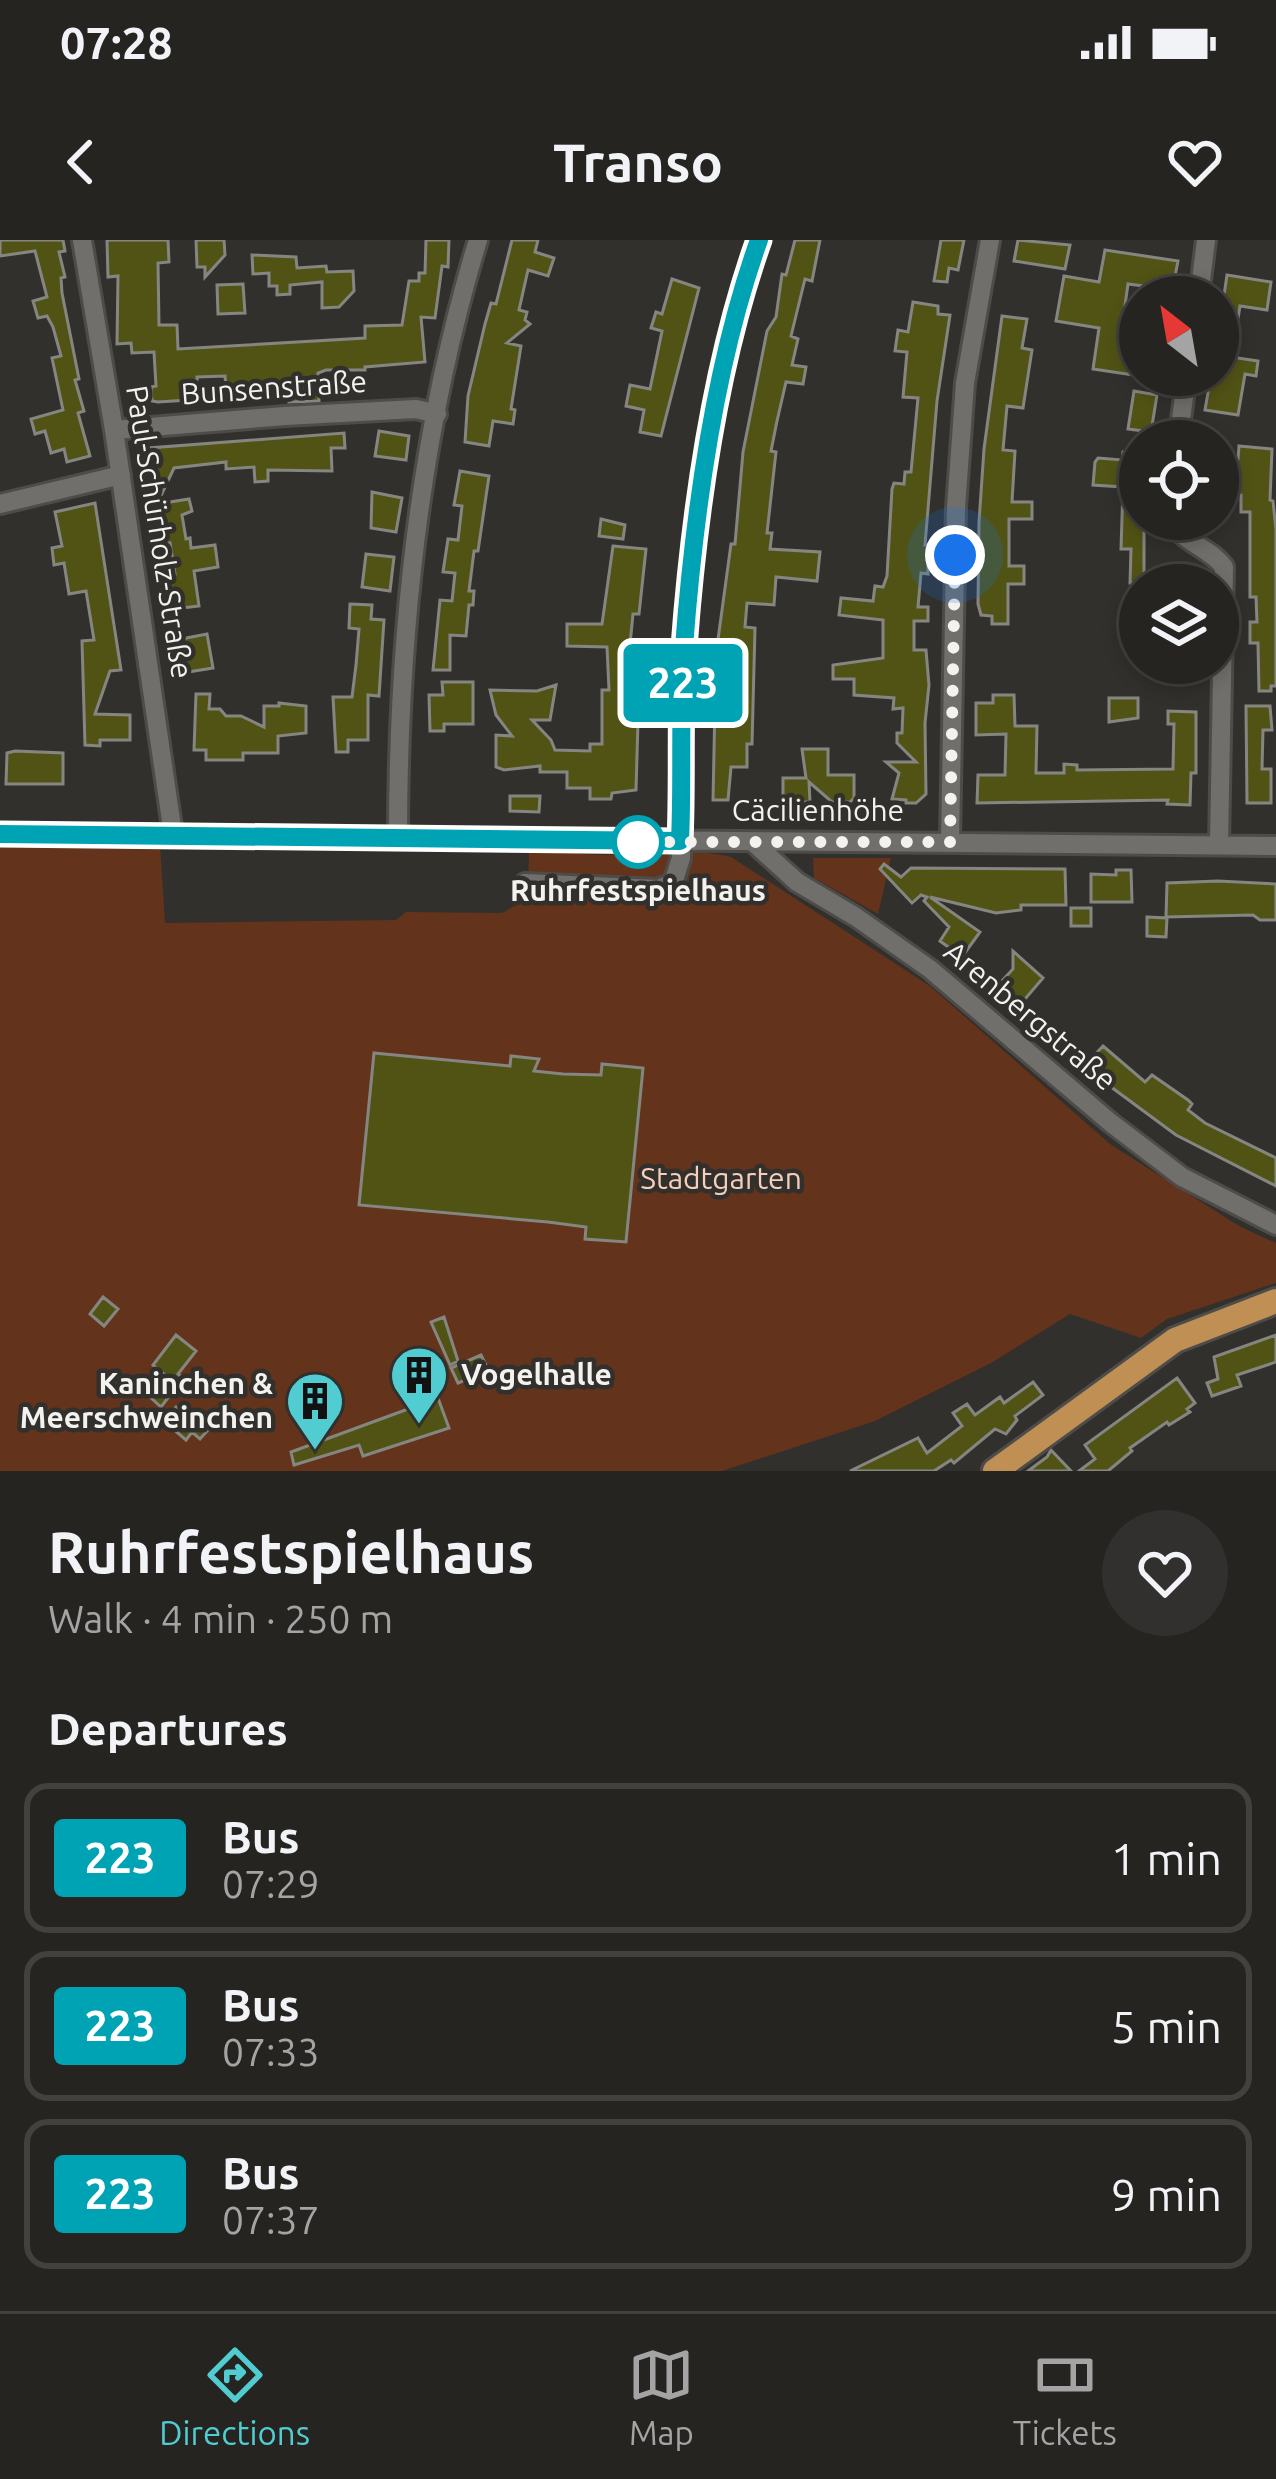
<!DOCTYPE html>
<html lang="en">
<head>
<meta charset="utf-8">
<style>
	:root { --surface:#262421; --page:#32302e; --text:#f1f3f6; --muted:#a4a4a5; --line:#42413f; --accent:#51ccd1 }
	body { margin:0; font-family:Ubuntu,sans-serif; background:var(--page); color:var(--text); height:100vh; display:flex; flex-direction:column; font-size:45px; white-space:nowrap }
	* { box-sizing:border-box; margin:0 }
	p { font-size:39px; color:var(--muted) }
	.icon { flex:none; width:66px; height:66px; fill:none; stroke:currentColor; stroke-width:2; stroke-linecap:round; stroke-linejoin:round }
	.map { position:relative; height:1231px; overflow:hidden }
	.drawer { display:flex; flex-direction:column; background:var(--surface); flex:1 }
	.drawer>* { flex:none }
	.badge { padding:0 24px; border-radius:9px; font-size:42px; line-height:78px }
	.needle { width:78px; rotate:329deg }
	.buttons { position:absolute; left:1119px; top:36px; display:grid; gap:24px }
	.buttons a { display:grid; place-items:center; width:120px; height:120px; border-radius:50%; background:var(--surface); box-shadow:0 6px 18px #0003,0 0 0 3px var(--line); font-size:60px }
	.you { position:absolute; width:60px; height:60px; margin:-30px; border:9px solid #fff; border-radius:50%; background:#1a73e8; box-shadow:0 0 0 18px #1a73e833 }
	.map>.badge { position:absolute; translate:-50% -50%; box-shadow:0 0 0 6px #fff }
	h2 { padding:0 48px; font-size:45px; line-height:108px }
	.round { display:grid; place-items:center; flex:none; width:126px; height:126px; border-radius:63px; background:var(--page) }
	.headline { display:flex; align-items:center; justify-content:space-between; height:204px; padding:0 48px }
	h1 { font-size:57px; font-weight:700; line-height:90px }
	ul { padding:0; list-style:none }
	li { display:flex; align-items:center; gap:36px; height:150px; margin:0 24px 18px; padding:0 24px; border:6px solid var(--line); border-radius:24px }
	li div { flex:1 }
	li b { display:block; font-size:45px }
	li em { font-style:normal }
	li .badge { min-width:132px; font-weight:700; text-align:center }
	.status { display:flex; justify-content:space-between; align-items:center; height:84px; padding:0 60px; background:var(--surface); direction:ltr }
	.status svg { height:33px; fill:currentColor }
	header { display:flex; justify-content:space-between; align-items:center; height:156px; padding:0 48px; background:var(--surface); font-size:54px; font-weight:700 }
	.tab-bar { display:flex; justify-content:space-around; align-items:center; height:168px; border-top:3px solid var(--line); background:var(--surface); font-size:33px; color:var(--muted) }
	.tab-bar a { display:grid; justify-items:center; gap:6px }
	.tab-bar .on { color:var(--accent) }
	.map>svg:first-child { display:block }
</style>
</head>
<body>
<div class="status"><b>07:28</b><svg viewBox="0 0 49 12"><path d="M0 12V9h3v3zM5 12V6h3v6zM10 12V3h3v9zM15 12V0h3v12zM26 1h20v11H26zM47 4h2v5h-2z"/></svg></div>
<header><svg class="icon" aria-label="back" viewBox="0 0 24 24"><path d="M15 5l-7 7 7 7"/></svg>Transo<svg class="icon" aria-label="heart" viewBox="0 0 24 24"><path d="M12 20l-8-8c-3-5 5-10 8-4 3-6 11-1 8 4z"/></svg></header>
<div class="map">
<svg width="1276" height="1231" viewBox="0 0 1276 1231">
	<rect width="100%" height="100%" fill="#32302c"/>
	<path fill="#63331b" d="M 0,605 L 160,605 L 165,683 L 396,680 L 406,672 L 502,673 L 528,658 L 529,609 C 555,610 580,615 606,615 C 649,615 690,607 731,617 L 930,746 L 1110,904 L 1239,986 L 1276,1003 L 1276,1043 L 1167,1079 L 1141,1098 L 1070,1074 L 991,1123 L 875,1181 L 722,1231 L 0,1231 Z
		M 813,618 L 891,618 L 878,674 L 814,638 Z"/>
	<path fill="#515315" stroke="#858681" stroke-width="3" d="M 0,0 L 63,0 L 65,11 L 59,12 L 65,37 L 61,38 L 62,53 L 79,139 L 75,140 L 84,171 L 78,173 L 90,216 L 67,222 L 64,209 L 51,213 L 45,191 L 35,194 L 31,179 L 63,170 L 52,118 L 61,116 L 53,87 L 47,76 L 38,78 L 33,61 L 47,57 L 35,11 L 0,16 Z
		M 107,0 L 168,0 L 169,22 L 158,23 L 159,85 L 177,85 L 178,109 L 365,98 L 365,86 L 402,85 L 409,41 L 419,41 L 419,33 L 425,33 L 426,0 L 449,0 L 448,27 L 442,26 L 435,78 L 421,77 L 425,122 L 365,127 L 365,130 L 326,130 L 318,133 L 319,161 L 289,162 L 289,147 L 243,150 L 244,158 L 227,159 L 225,136 L 197,137 L 197,147 L 187,148 L 188,160 L 158,162 L 152,161 L 151,147 L 156,146 L 154,112 L 132,113 L 131,103 L 117,104 L 118,36 L 108,37 Z
		M 196,0 L 224,0 L 225,15 L 205,37 L 205,27 L 197,27 Z
		M 512,0 L 538,0 L 535,12 L 554,18 L 548,36 L 528,30 L 519,70 L 527,72 L 525,80 L 530,84 L 507,103 L 521,106 L 511,169 L 515,170 L 513,184 L 493,181 L 489,206 L 465,202 L 468,156 L 485,84 L 491,63 L 496,64 Z
		M 795,0 L 820,0 L 812,41 L 805,39 L 791,96 L 798,99 L 792,125 L 806,127 L 803,144 L 786,142 L 777,181 L 771,211 L 776,212 L 767,293 L 772,293 L 770,309 L 820,312 L 817,341 L 776,337 L 774,365 L 747,363 L 745,387 L 755,388 L 752,504 L 747,504 L 747,527 L 731,527 L 728,560 L 713,560 L 716,414 L 731,304 L 735,304 L 743,212 L 767,91 L 776,77 L 782,34 L 786,35 Z
		M 941,0 L 964,0 L 958,30 L 949,28 L 947,42 L 934,41 Z
		M 1018,0 L 1070,5 L 1065,29 L 1014,21 Z
		M 1105,10 L 1178,21 L 1171,57 L 1158,57 L 1159,48 L 1128,44 L 1119,108 L 1140,111 L 1140,136 L 1093,129 L 1099,88 L 1056,81 L 1064,36 L 1099,42 Z
		M 252,15 L 296,17 L 297,28 L 326,26 L 327,32 L 353,31 L 354,51 L 339,67 L 322,68 L 322,42 L 290,45 L 290,54 L 277,55 L 277,46 L 269,46 L 269,33 L 253,34 Z
		M 1227,35 L 1271,42 L 1267,70 L 1240,66 L 1237,85 L 1220,83 Z
		M 672,39 L 699,48 L 661,196 L 640,192 L 644,170 L 626,166 L 630,145 L 650,149 L 662,91 L 651,88 L 656,72 L 662,74 Z
		M 243,44 L 245,73 L 218,74 L 217,45 Z
		M 913,62 L 938,66 L 938,74 L 950,75 L 937,161 L 925,305 L 928,305 L 928,334 L 921,333 L 918,367 L 928,367 L 928,381 L 914,381 L 914,410 L 926,410 L 929,445 L 925,483 L 926,554 L 916,563 L 906,563 L 906,560 L 892,559 L 899,533 L 886,522 L 916,522 L 897,503 L 897,493 L 902,493 L 903,468 L 893,469 L 894,458 L 854,455 L 854,439 L 833,439 L 833,425 L 883,418 L 883,380 L 839,375 L 841,358 L 873,361 L 875,346 L 883,347 L 887,336 L 892,249 L 894,243 L 904,244 L 905,232 L 911,232 L 918,158 L 903,157 L 907,112 L 895,111 L 898,90 L 908,92 Z
		M 1002,76 L 1027,79 L 1022,108 L 1032,110 L 1023,168 L 1007,166 L 1003,210 L 1015,211 L 1012,262 L 1032,262 L 1032,279 L 1009,279 L 1009,326 L 1024,326 L 1024,344 L 1008,344 L 1008,384 L 992,384 L 992,376 L 981,375 L 978,364 L 979,282 L 984,209 Z
		M 1218,115 L 1258,121 L 1256,136 L 1245,134 L 1238,175 L 1205,170 L 1211,135 L 1218,135 Z
		M 1134,151 L 1157,155 L 1151,192 L 1128,189 Z
		M 379,191 L 409,196 L 406,220 L 375,216 Z
		M 344,193 L 345,208 L 331,208 L 332,231 L 268,230 L 268,241 L 255,242 L 254,227 L 226,229 L 226,222 L 174,228 L 157,264 L 189,259 L 192,271 L 182,275 L 186,299 L 190,298 L 191,308 L 215,305 L 218,327 L 194,331 L 199,366 L 173,369 L 168,335 L 175,334 L 170,303 L 160,304 L 149,208 Z
		M 1239,206 L 1272,209 L 1270,260 L 1273,261 L 1276,290 L 1276,446 L 1271,446 L 1271,451 L 1259,451 L 1258,403 L 1250,403 L 1250,382 L 1257,382 L 1256,357 L 1250,357 L 1250,272 L 1241,272 L 1241,255 L 1232,254 L 1234,219 L 1238,219 Z
		M 1123,212 L 1138,213 L 1137,226 L 1140,226 L 1138,283 L 1144,284 L 1144,343 L 1130,343 L 1131,309 L 1121,309 L 1123,247 L 1093,245 L 1095,222 L 1098,218 L 1122,220 Z
		M 460,231 L 489,236 L 478,311 L 474,311 L 469,351 L 474,351 L 473,365 L 469,365 L 466,396 L 450,395 L 450,430 L 433,430 L 440,360 L 452,361 L 455,333 L 443,332 L 448,299 L 458,300 L 462,266 L 454,265 Z
		M 372,252 L 402,258 L 396,292 L 371,288 Z
		M 95,263 L 121,430 L 110,431 L 95,474 L 130,475 L 130,500 L 100,500 L 100,506 L 85,505 L 82,401 L 94,400 L 86,351 L 69,354 L 64,323 L 54,325 L 52,308 L 62,306 L 55,272 Z
		M 601,279 L 625,285 L 623,299 L 599,296 Z
		M 613,306 L 646,309 L 639,374 L 633,374 L 629,414 L 640,414 L 636,550 L 612,553 L 611,559 L 590,559 L 590,548 L 567,548 L 567,532 L 540,532 L 540,526 L 504,530 L 496,527 L 496,495 L 512,496 L 496,475 L 490,450 L 537,451 L 556,445 L 550,480 L 532,480 L 551,500 L 555,510 L 590,511 L 590,504 L 602,504 L 602,450 L 609,450 L 607,407 L 567,406 L 567,384 L 602,384 Z
		M 366,314 L 394,317 L 390,351 L 362,347 Z
		M 350,364 L 372,365 L 371,379 L 384,380 L 379,456 L 368,455 L 368,500 L 348,500 L 348,512 L 336,512 L 333,457 L 352,457 L 356,425 L 359,389 L 349,388 Z
		M 207,394 L 213,428 L 182,433 L 176,400 Z
		M 442,442 L 473,442 L 473,484 L 444,484 L 444,491 L 430,491 L 429,455 L 443,455 Z
		M 196,454 L 210,454 L 209,469 L 220,469 L 226,476 L 241,476 L 264,487 L 264,466 L 279,466 L 279,463 L 306,466 L 306,493 L 278,496 L 278,513 L 243,513 L 243,520 L 206,520 L 206,510 L 194,510 Z
		M 993,455 L 1014,455 L 1015,486 L 1037,486 L 1036,533 L 1064,533 L 1064,524 L 1077,525 L 1077,530 L 1173,529 L 1174,484 L 1168,484 L 1168,471 L 1196,472 L 1196,533 L 1191,533 L 1190,565 L 1167,564 L 1168,560 L 977,563 L 978,535 L 1005,535 L 1006,494 L 976,495 L 976,463 L 993,463 Z
		M 1109,458 L 1138,458 L 1138,478 L 1109,482 Z
		M 1246,466 L 1270,466 L 1272,490 L 1263,490 L 1262,529 L 1271,529 L 1271,563 L 1247,563 Z
		M 802,509 L 828,509 L 828,535 L 854,535 L 854,558 L 850,562 L 832,562 L 809,542 L 810,562 L 783,562 L 783,538 L 806,538 Z
		M 15,511 L 63,513 L 63,544 L 6,544 L 7,513 Z
		M 510,556 L 540,556 L 539,572 L 510,571 Z
		M 884,624 L 901,637 L 911,628 L 1065,629 L 1066,665 L 1021,665 L 1021,670 L 996,673 L 930,657 L 980,692 L 962,717 L 940,701 L 949,687 L 924,661 L 927,657 L 921,655 L 912,663 L 880,629 Z
		M 1116,630 L 1131,630 L 1132,662 L 1091,662 L 1091,634 L 1116,635 Z
		M 1218,641 L 1276,644 L 1276,680 L 1260,680 L 1253,675 L 1166,677 L 1167,643 Z
		M 1071,668 L 1091,668 L 1091,686 L 1071,686 Z
		M 1147,677 L 1167,678 L 1166,697 L 1147,696 Z
		M 1013,711 L 1043,738 L 1020,765 L 997,746 L 1013,729 Z
		M 1103,806 L 1145,842 L 1152,835 L 1188,860 L 1192,864 L 1188,870 L 1205,883 L 1276,918 L 1276,946 L 1176,895 L 1103,841 L 1086,824 Z
		M 374,813 L 510,826 L 511,816 L 539,819 L 534,831 L 563,834 L 601,835 L 602,824 L 643,828 L 626,1002 L 585,999 L 586,987 L 548,982 L 359,965 Z
		M 103,1057 L 118,1069 L 104,1086 L 90,1074 Z
		M 444,1077 L 458,1121 L 450,1125 L 431,1082 Z
		M 176,1095 L 196,1111 L 178,1134 L 183,1138 L 161,1167 L 148,1155 L 165,1135 L 153,1125 Z
		M 1276,1095 L 1276,1122 L 1237,1135 L 1241,1146 L 1212,1156 L 1207,1143 L 1218,1139 L 1214,1117 Z
		M 481,1115 L 489,1131 L 458,1143 L 451,1128 Z
		M 1177,1138 L 1195,1163 L 1187,1169 L 1190,1172 L 1169,1185 L 1167,1182 L 1130,1208 L 1132,1211 L 1108,1231 L 1079,1231 L 1095,1219 L 1085,1205 Z
		M 1033,1142 L 1043,1155 L 1015,1176 L 1017,1180 L 1006,1194 L 995,1189 L 954,1223 L 951,1220 L 934,1231 L 850,1231 L 918,1198 L 927,1213 L 962,1186 L 953,1173 L 967,1164 L 975,1175 L 1000,1157 L 1004,1163 Z
		M 438,1158 L 449,1188 L 363,1216 L 359,1205 L 294,1225 L 291,1212 Z
		M 176,1167 L 208,1190 L 200,1199 L 192,1192 L 186,1200 L 173,1189 L 177,1185 L 168,1177 Z
		M 1051,1210 L 1071,1231 L 1028,1231 L 1047,1217 Z"/>
	<g fill="none" stroke-linecap="round" stroke-linejoin="round">
		<defs>
			<path id="minor" d="M 82,0 L 114,190 L 173,594
				M 1199,57 L 1206,0
				M 114,190 L 285,176 L 416,169 L 437,174
				M 1178,201 L 1187,135
				M 0,264 L 121,235
				M 1171,279 C 1180,302 1210,307 1224,327 L 1219,605
				M 0,594 L 1276,606
				M 398,596 C 398,398 420,190 478,0
				M 950,601 L 956,268 L 965,143 L 990,0
				M 753,602 L 797,642 L 856,677 L 930,729 L 1111,883 L 1182,937 L 1276,985
				M 525,643 L 658,649 L 673,643 L 681,618 C 680,416 692,192 759,0"/>
			<path id="major" d="M 995,1231 L 1175,1100 L 1276,1061"/>
		</defs>
		<use href="#minor" stroke="#4d4c49" stroke-width="24"/>
		<use href="#major" stroke="#4d4c49" stroke-width="30"/>
		<use href="#minor" stroke="#716f6b" stroke-width="18"/>
		<use href="#major" stroke="#bf8f54" stroke-width="24"/>
	</g>
	<g fill="none" stroke-linecap="round" stroke-linejoin="round">
		<defs>
			<path id="line" d="M 0,594 L 680,601 C 683,536 679,471 684,407 C 694,275 714,125 759,0"/>
		</defs>
		<use href="#line" stroke="#fff" stroke-width="27"/>
		<use href="#line" stroke="#00a3b4" stroke-width="18"/>
		<path stroke="#f3f2ef" stroke-width="12" stroke-dasharray="0 21.6" d="M 638,602 L 632,602 L 950,602 L 955,315"/>
	</g>
	<defs>
		<symbol id="building-pin" viewBox="-11 -11 22 30"><path d="M0 17L-7.5 6A9.5 9.5 0 1 1 7.5 6Z" fill="#51ccd1" stroke="#32302c"/><path d="M-4-6H4V6H1V3H-1V6H-4ZM-2.5-4.3h1.7v1.8h-1.7ZM.8-4.3h1.7v1.8H.8ZM-2.5-1h1.7V.8h-1.7ZM.8-1h1.7V.8H.8Z" fill="#111"/></symbol>
	</defs>
	<g fill-rule="evenodd">
		<use href="#building-pin" x="386" y="1102" width="66" height="90"/>
		<use href="#building-pin" x="282" y="1128" width="66" height="90"/>
	</g>
	<circle fill="#fff" stroke="#00a3b4" stroke-width="6" cx="638" cy="602" r="24"/>
	<g text-anchor="middle" stroke-width="9" stroke-linejoin="round" paint-order="stroke">
		<g font-size="30" fill="#f3f2ef" stroke="#32302c">
			<text transform="translate(274 148) rotate(-4)" y="10">Bunsenstraße</text>
			<text transform="translate(159 292) rotate(81)" y="10">Paul-Schürholz-Straße</text>
			<text x="818" y="581">Cäcilienhöhe</text>
			<text transform="translate(1030 776) rotate(40)" y="10">Arenbergstraße</text>
		</g>
		<g font-size="30" font-weight="bold" fill="#f3f2ef" stroke="#32302c">
			<text x="638" y="661">Ruhrfestspielhaus</text>
		</g>
		<g font-size="30" fill="#f7cebb" stroke="#32302c">
			<text x="721" y="949">Stadtgarten</text>
		</g>
		<g font-size="30" font-weight="bold" fill="#f3f2ef" stroke="#32302c" text-anchor="start">
			<text x="461" y="1145">Vogelhalle</text>
			<text x="273" y="1154" text-anchor="end">Kaninchen &amp;<tspan x="273" dy="34">Meerschweinchen</tspan></text>
		</g>
	</g>
</svg>
<div class="buttons">
<a><svg class="needle" viewBox="-14 -14 28 28"><path d="M0-13l5 13h-10z" fill="#e53935"/><path d="M0 13l5-13h-10z" fill="#a4a4a5"/></svg></a>
<a><svg class="icon" aria-label="locate" viewBox="0 0 24 24"><circle cx="12" cy="12" r="6"/><path d="M12 2v4M12 18v4M2 12h4M18 12h4"/></svg></a>
<a><svg class="icon" aria-label="layers" viewBox="0 0 24 24"><path d="M12 4l9 5-9 5-9-5zM3 14l9 5 9-5"/></svg></a>
</div>
<div class="you" style="left:955px;top:315px"></div>
<b class="badge" style="left:683px;top:443px;background:#00a3b4;color:#fff">223</b>
</div>
<section class="drawer">
<div class="headline"><div><h1>Ruhrfestspielhaus</h1><p>Walk · 4 min · 250 m</p></div><a class="round"><svg class="icon" aria-label="heart" viewBox="0 0 24 24"><path d="M12 20l-8-8c-3-5 5-10 8-4 3-6 11-1 8 4z"/></svg></a></div>
<h2>Departures</h2>
<ul>
<li><span class="badge" style="background:#00a3b4;color:#fff">223</span><div><b>Bus</b><p>07:29</p></div><em>1 min</em></li>
<li><span class="badge" style="background:#00a3b4;color:#fff">223</span><div><b>Bus</b><p>07:33</p></div><em>5 min</em></li>
<li><span class="badge" style="background:#00a3b4;color:#fff">223</span><div><b>Bus</b><p>07:37</p></div><em>9 min</em></li>
</ul>
</section>
<nav class="tab-bar">
<a class="on"><svg class="icon" aria-label="directions" viewBox="0 0 24 24"><path d="M12 3l9 9-9 9-9-9zM9 14v-3h6M13 9l2 2-2 2"/></svg>Directions</a>
<a><svg class="icon" aria-label="map" viewBox="0 0 24 24"><path d="M3 6l6-2 6 2 6-2v14l-6 2-6-2-6 2zM9 4v14M15 6v14"/></svg>Map</a>
<a><svg class="icon" aria-label="tickets" viewBox="0 0 24 24"><path d="M3 7h18v10H3zM15 7v10"/></svg>Tickets</a>
</nav>
</body>
</html>
